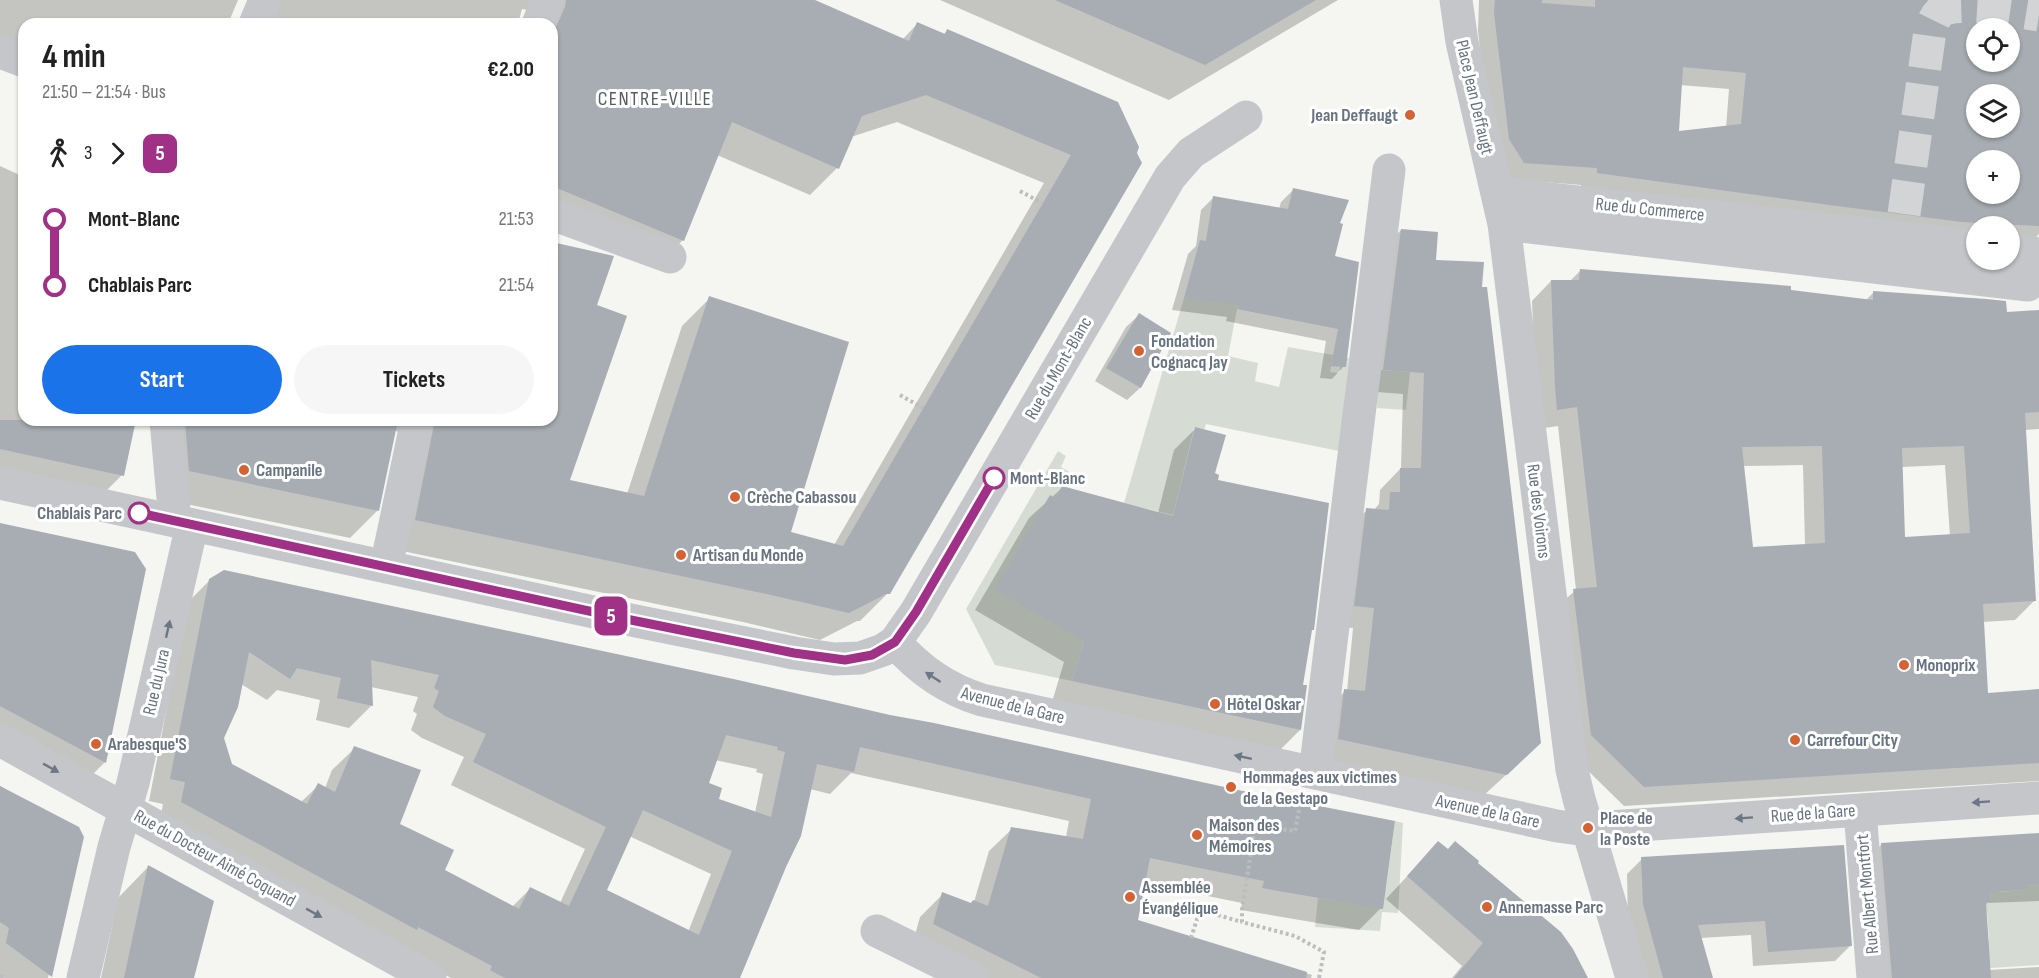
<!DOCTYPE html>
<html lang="en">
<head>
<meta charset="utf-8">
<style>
	:root { --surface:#fff; --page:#f6f6f6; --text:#222; --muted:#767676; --accent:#1a73e8 }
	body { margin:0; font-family:"Sofia Sans Condensed",sans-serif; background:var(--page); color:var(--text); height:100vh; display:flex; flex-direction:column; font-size:22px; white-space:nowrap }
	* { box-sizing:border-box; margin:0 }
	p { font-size:20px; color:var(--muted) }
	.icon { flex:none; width:33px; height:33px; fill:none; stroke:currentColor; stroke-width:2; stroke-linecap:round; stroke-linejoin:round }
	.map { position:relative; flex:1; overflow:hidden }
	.details { position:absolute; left:18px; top:18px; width:540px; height:408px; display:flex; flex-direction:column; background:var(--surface); border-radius:18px; box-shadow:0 2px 4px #0004 }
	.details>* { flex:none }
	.badge { padding:0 12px; border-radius:9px; font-size:21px; line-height:39px }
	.fabs { position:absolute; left:1966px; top:18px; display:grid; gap:12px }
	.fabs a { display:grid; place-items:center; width:54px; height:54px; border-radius:50%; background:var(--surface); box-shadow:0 2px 4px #0004; font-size:30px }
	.map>.badge { position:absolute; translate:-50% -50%; box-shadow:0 0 0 3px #fff }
	.legs { display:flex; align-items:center; gap:9px; height:66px; padding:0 24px; font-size:20px }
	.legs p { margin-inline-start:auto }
	.summary { display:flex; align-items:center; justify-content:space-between; height:102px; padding:0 24px }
	h1 { font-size:33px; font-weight:700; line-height:45px }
	.primary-button { display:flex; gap:12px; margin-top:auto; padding:12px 24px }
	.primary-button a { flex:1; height:69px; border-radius:36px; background:var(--accent); color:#fff; font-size:24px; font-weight:700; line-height:69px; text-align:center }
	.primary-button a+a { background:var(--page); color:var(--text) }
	ul { padding:0 24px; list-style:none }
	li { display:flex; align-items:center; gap:21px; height:66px; font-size:22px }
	li i { display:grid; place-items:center; width:9px; height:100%; margin:0 8px; background:currentColor }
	li i::after { content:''; width:15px; height:15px; margin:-8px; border:4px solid; border-radius:50%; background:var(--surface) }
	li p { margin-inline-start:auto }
	li:first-child i { background:linear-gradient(#0000 50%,currentColor 0) }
	li:last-child i { background:linear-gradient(currentColor 50%,#0000 0) }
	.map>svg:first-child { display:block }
</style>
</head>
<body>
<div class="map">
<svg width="2039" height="978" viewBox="0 0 2039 978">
	<rect width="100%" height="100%" fill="#f5f5f2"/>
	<path fill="#d6dcd3" d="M 1184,298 L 1238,304 L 1228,356 L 1258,363 L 1255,381 L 1279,387 L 1288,347 L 1333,355 L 1330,372 L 1339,373 L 1342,356 L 1349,358 L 1339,451 L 1206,424 L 1204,430 L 1194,428 L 1173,515 L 1124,503 Z
		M 1378,370 L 1410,372 L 1406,410 L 1377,408 Z
		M 1058,451 L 1066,456 L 1061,467 L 1074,475 L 1066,488 L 1062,486 L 1055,498 L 1050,496 L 1037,518 L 1100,586 L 1072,681 L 995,665 L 966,609 Z
		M 1395,821 L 1403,823 L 1398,913 L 1382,912 L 1380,931 L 1315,927 L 1318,898 L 1351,903 L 1386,888 Z
		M 2039,884 L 2039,965 L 1976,969 L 1989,939 L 1987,911 L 1973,912 L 1972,903 L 1991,902 L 1990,887 L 2000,892 L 2026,890 L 2026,885 Z"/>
	<path fill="#0003" fill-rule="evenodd" d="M 0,0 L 238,0 L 228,24 L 24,24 L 24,70 L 0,61 Z
		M 281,0 L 812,0 L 902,40 L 917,24 L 943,35 L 947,31 L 1117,104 L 888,593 L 860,621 L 857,621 L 820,640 L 743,622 L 388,548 L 402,434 L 394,430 L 377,511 L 350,538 L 162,499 L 155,420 L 552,420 L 552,243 L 595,306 L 568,482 L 627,494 L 682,326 L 710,298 L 789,533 L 834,545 L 1044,183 L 897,122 L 851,137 L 837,168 L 810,195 L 717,155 L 683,240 L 655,267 L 552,224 L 552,24 L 528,10 L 522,9 L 518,24 L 271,24 Z
		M 940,0 L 1338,0 L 1169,100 Z
		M 1479,0 L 2039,0 L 2039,234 L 2030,243 L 2010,242 L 2010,226 L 1977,226 L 1977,240 L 1581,189 L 1581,185 L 1507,179 L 1492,156 L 1478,31 ZM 1977,28 L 2010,28 L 2010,62 L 1977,62 ZM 1680,85 L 1729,89 L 1726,128 L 1677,133 ZM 1977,94 L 2010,94 L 2010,128 L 1977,128 ZM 1977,160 L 2010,160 L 2010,194 L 1977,194 Z
		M 0,166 L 24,177 L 24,420 L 134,420 L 122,475 L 94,503 L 0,483 Z
		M 1293,190 L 1338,225 L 1333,257 L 1344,366 L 1332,379 L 1320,378 L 1326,341 L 1226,321 L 1227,317 L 1172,310 L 1188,254 L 1196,246 L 1201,210 L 1213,198 L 1279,209 L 1281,202 Z
		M 1401,230 L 1434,261 L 1480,288 L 1518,764 L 1484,795 L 1318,759 L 1324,712 L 1345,691 L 1347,691 L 1353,628 L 1334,626 L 1346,531 L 1367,510 L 1373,511 L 1379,504 L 1380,490 L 1401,468 L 1403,394 L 1363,391 L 1380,251 Z
		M 1580,271 L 1866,300 L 1873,293 L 2006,314 L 2039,311 L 2039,429 L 2025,430 L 2035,600 L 2015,620 L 1982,622 L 1987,694 L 2039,691 L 2039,781 L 1624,806 L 1572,755 L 1554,609 L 1576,590 L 1558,426 L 1538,429 L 1536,407 L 1532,301 L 1551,281 L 1569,282 ZM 1803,465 L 1805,545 L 1752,548 L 1743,466 ZM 1945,465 L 1950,536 L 1904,538 L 1902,467 Z
		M 1139,315 L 1169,334 L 1140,388 L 1127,400 L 1095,381 L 1126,327 Z
		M 1195,429 L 1216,481 L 1310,631 L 1301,686 L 1300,730 L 1279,751 L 1052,702 L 1064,662 L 975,610 L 1029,518 L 1063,487 L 1158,513 L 1174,450 Z
		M 0,525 L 105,762 L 78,789 L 0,748 Z
		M 210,580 L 889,717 L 1381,908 L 1359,930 L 1241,910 L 1242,903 L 1144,883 L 1137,921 L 1312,975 L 1311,978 L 975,978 L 912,946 L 920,917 L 943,894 L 970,905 L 974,902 L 989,851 L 1012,829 L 1066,837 L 1069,821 L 851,773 L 830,794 L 810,789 L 739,978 L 451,978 L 159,825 L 163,804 L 149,801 L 187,603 ZM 241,684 L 267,700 L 277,690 L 320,700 L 316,720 L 349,728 L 372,705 L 371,687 L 418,697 L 413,711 L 417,714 L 411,730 L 422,738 L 464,757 L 451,785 L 585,849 L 560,903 L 530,889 L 512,907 L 443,871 L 398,824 L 355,748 L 332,770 L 325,788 L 319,785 L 301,802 L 230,765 L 222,738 ZM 715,760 L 757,769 L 756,772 L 763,774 L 755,813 L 718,800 L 707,784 ZM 629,836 L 711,874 L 688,932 L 605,891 Z
		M 0,786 L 82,837 L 48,978 L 0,978 Z
		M 2039,835 L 2039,901 L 1987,903 L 1985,906 L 1989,970 L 2039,967 L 2039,978 L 1880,978 L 1870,856 L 1882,844 Z
		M 1438,843 L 1448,850 L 1476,864 L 1585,978 L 1452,978 L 1462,966 L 1386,899 Z
		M 1642,859 L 1850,946 L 1835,961 L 1753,966 L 1751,935 L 1700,938 L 1712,978 L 1644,978 L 1628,919 L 1627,874 Z
		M 148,867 L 192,978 L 101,978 L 118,898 Z"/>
	<path fill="#a7adb2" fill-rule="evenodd" d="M 566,0 L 815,0 L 909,41 L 917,22 L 945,34 L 947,29 L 1118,102 L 1139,147 L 1137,153 L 1142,163 L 890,594 L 886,594 L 849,613 L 771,595 L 415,520 L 435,420 L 552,420 L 552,242 L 614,256 L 597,305 L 627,316 L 570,480 L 644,496 L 709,296 L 849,342 L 791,532 L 843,546 L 1071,155 L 926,95 L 862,116 L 839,169 L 732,122 L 684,241 L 552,186 L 552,36 L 565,7 Z
		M 1055,0 L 1316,0 L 1205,65 Z
		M 1495,0 L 1542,0 L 1542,3 L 1595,7 L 1595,0 L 2039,0 L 2039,226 L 1962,222 L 1837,206 L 1597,173 L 1597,168 L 1524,163 L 1509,139 L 1494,13 ZM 1977,28 L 2010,28 L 2010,62 L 1977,62 ZM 1683,67 L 1746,73 L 1741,124 L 1679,131 ZM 1977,94 L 2010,94 L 2010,128 L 1977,128 ZM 1977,160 L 2010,160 L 2010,194 L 1977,194 Z
		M 1293,188 L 1349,200 L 1340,223 L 1343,224 L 1335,256 L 1359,262 L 1346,367 L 1331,366 L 1338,329 L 1237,309 L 1238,305 L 1184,298 L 1200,240 L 1206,241 L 1213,196 L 1288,209 Z
		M 1401,229 L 1438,232 L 1436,260 L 1484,262 L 1482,287 L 1487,287 L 1541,743 L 1507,775 L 1338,739 L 1344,689 L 1365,691 L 1374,608 L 1354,606 L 1366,508 L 1389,510 L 1390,492 L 1400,492 L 1400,468 L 1421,468 L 1424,373 L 1383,370 Z
		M 1580,269 L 1791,286 L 1791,290 L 1873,300 L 1873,291 L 1986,299 L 2006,301 L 2007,312 L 2039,310 L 2039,412 L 2025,413 L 2036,601 L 1983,604 L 1988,693 L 2039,689 L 2039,763 L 1644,787 L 1591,735 L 1573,589 L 1597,587 L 1577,407 L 1557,410 L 1555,387 L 1551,280 L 1579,280 ZM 1822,446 L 1825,543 L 1753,547 L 1742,447 ZM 1964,446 L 1970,533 L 1905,537 L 1902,448 Z
		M 1139,313 L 1171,333 L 1141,388 L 1106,368 Z
		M 0,420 L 136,420 L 124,476 L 0,449 Z
		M 185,420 L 398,420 L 379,511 L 189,471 Z
		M 1195,427 L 1226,435 L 1215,473 L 1219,475 L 1218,480 L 1329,503 L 1314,630 L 1312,630 L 1303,685 L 1307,685 L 1301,730 L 1072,681 L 1084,641 L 995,589 L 1050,495 L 1055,498 L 1062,486 L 1173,516 Z
		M 0,523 L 135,552 L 146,569 L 106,763 L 0,706 Z
		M 224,570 L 738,680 L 890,715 L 934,723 L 1238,790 L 1395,821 L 1383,909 L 1262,888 L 1264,881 L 1150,858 L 1138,920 L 1307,972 L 1306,978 L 1041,978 L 933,924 L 942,892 L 971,903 L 973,900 L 988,906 L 1011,827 L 1083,839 L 1091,799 L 860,747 L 854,772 L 817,764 L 801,836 L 786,867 L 740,978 L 505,978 L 490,970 L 492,966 L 418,927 L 417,930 L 181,802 L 185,782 L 170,779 L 209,579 ZM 249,652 L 290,679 L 297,668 L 341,678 L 337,698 L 373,706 L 371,660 L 439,675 L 434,688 L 439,691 L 433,707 L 445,716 L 486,734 L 473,762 L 606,827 L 569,906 L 530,887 L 519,909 L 445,870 L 454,850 L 400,824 L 421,770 L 354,746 L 335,792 L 318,783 L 307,804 L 232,764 L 224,738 L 238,707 ZM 726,735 L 778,747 L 777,750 L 785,752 L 771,817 L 719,799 L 722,788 L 709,783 ZM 643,810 L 732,851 L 699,935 L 607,890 Z
		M 0,786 L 79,827 L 84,837 L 52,977 L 6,943 L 9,928 L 0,922 Z
		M 2039,833 L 2039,884 L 2026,885 L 2026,890 L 1990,892 L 1991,902 L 1986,902 L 1991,978 L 1892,978 L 1881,843 Z
		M 1438,841 L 1448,849 L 1455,841 L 1479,861 L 1478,863 L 1561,932 L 1573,949 L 1588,978 L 1454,978 L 1483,943 L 1407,876 Z
		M 1844,845 L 1852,946 L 1768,952 L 1765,921 L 1698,925 L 1713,978 L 1663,978 L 1643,904 L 1641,857 Z
		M 148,865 L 214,901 L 194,978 L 124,978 Z"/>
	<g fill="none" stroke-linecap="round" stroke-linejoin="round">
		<path stroke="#d2d4d6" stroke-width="33" stroke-dasharray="33 16" stroke-linecap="butt" d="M 1904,214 L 1930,31 C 1932,24 1935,16 1941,11 C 1956,0 2019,12 2039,15"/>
		<path stroke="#bbbdbf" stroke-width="4" stroke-dasharray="3 3" stroke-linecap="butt" d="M 1020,191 L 1042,203
			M 900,395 L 923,408
			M 1300,804 L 1295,831 L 1255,826 L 1242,909 L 1242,922 L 1295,936 L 1324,952 L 1319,978
			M 1191,938 L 1200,910 L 1242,922
			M 0,976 L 3,978"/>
		<path stroke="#c4c6ca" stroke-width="33" d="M 1456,0 L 1462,42 L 1504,224 L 1572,770 L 1579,799 L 1632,978
			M 255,24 L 265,0
			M 538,24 L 548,0
			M 0,52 L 24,61
			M 1497,193 L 1977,246
			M 552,214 L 670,257
			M 1504,224 L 2028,285 L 2039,276
			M 2010,250 L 2031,252 L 2039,261
			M 166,420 L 175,521
			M 0,483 L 621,618 L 794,653 L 834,659 L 860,658 L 883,650 L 895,642 L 916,612 L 1170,177 L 1191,153 L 1246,117
			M 386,567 L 417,420
			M 895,642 C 919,670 946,689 982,700 L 1557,826 L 1579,829 L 2039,798
			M 0,740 L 430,978
			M 1315,773 L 1389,170
			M 1860,810 L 1873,978
			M 877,931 L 972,978
			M 83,978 L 114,847 L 133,783 L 192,525"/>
	</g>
	<defs><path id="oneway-solid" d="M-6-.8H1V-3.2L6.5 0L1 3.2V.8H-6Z" transform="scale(1.5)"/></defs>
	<g fill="#6c7785">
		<use href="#oneway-solid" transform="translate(168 629) rotate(-77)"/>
		<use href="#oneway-solid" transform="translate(933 677) rotate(-147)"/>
		<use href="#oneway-solid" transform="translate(1243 757) rotate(-168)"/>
		<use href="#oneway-solid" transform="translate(51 768) rotate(29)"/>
		<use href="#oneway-solid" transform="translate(1981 802) rotate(176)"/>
		<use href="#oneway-solid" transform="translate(1744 818) rotate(176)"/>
		<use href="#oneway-solid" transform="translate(314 913) rotate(29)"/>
	</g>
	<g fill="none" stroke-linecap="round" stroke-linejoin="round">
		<defs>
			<path id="line-1" d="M 139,513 L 621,618 L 794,653 L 845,660 L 872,655 L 895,642 L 916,612 L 994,478"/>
		</defs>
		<use href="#line-1" stroke="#fff" stroke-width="14"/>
		<use href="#line-1" stroke="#a13187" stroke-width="9"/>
	</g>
	<g fill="#d56232" stroke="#fff" stroke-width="2">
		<circle cx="1410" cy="115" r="6"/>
		<circle cx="1139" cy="351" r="6"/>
		<circle cx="244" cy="470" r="6"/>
		<circle cx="735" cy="497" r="6"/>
		<circle cx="681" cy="555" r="6"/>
		<circle cx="1904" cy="665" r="6"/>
		<circle cx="1215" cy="704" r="6"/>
		<circle cx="1795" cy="740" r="6"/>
		<circle cx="96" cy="744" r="6"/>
		<circle cx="1231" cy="787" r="6"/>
		<circle cx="1588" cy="828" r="6"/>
		<circle cx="1197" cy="835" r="6"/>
		<circle cx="1130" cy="897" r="6"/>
		<circle cx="1487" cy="907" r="6"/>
	</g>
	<g fill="#fff" stroke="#a13187" stroke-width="3">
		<circle cx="994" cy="478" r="10"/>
		<circle cx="139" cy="513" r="10"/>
	</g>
	<g text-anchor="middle" stroke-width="6" stroke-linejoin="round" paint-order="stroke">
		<g font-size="18" fill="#677381" stroke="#fff">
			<text transform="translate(1475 97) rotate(77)" y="6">Place Jean Deffaugt</text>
			<text transform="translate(1650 209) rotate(6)" y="6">Rue du Commerce</text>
			<text transform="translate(1058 368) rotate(-60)" y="6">Rue du Mont-Blanc</text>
			<text transform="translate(1539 511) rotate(83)" y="6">Rue des Voirons</text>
			<text transform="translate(156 682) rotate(-77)" y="6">Rue du Jura</text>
			<text transform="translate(1013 705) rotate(14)" y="6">Avenue de la Gare</text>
			<text transform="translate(1488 811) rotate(12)" y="6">Avenue de la Gare</text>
			<text transform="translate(1813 813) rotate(-4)" y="6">Rue de la Gare</text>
			<text transform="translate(215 858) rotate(29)" y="6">Rue du Docteur Aimé Coquand</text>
			<text transform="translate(1867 894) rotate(-95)" y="6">Rue Albert Montfort</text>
		</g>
		<g font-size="18" font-weight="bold" fill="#677381" stroke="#fff" text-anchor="start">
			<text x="1398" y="121" text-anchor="end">Jean Deffaugt</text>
			<text x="1151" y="347">Fondation<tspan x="1151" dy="21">Cognacq Jay</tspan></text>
			<text x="256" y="476">Campanile</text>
			<text x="747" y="503">Crèche Cabassou</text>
			<text x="693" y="561">Artisan du Monde</text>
			<text x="1916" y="671">Monoprix</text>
			<text x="1227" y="710">Hôtel Oskar</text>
			<text x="1807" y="746">Carrefour City</text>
			<text x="108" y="750">Arabesque'S</text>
			<text x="1243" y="783">Hommages aux victimes<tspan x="1243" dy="21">de la Gestapo</tspan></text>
			<text x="1600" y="824">Place de<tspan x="1600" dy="21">la Poste</tspan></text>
			<text x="1209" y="831">Maison des<tspan x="1209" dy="21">Mémoires</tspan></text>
			<text x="1142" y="893">Assemblée<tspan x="1142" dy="21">Évangélique</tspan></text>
			<text x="1499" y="913">Annemasse Parc</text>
		</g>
		<g font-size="18" font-weight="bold" fill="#677381" stroke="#fff" text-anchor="start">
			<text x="1010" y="484">Mont-Blanc</text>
			<text x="122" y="519" text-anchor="end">Chablais Parc</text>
		</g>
		<g font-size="20" letter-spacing="1.5" fill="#545d66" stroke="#fff">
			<text x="655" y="105">CENTRE-VILLE</text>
		</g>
	</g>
</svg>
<div class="fabs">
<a><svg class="icon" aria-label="locate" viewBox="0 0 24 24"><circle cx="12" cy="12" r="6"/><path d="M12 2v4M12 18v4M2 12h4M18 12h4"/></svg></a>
<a><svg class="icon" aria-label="layers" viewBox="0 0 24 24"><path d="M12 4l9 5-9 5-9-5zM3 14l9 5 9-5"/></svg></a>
<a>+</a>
<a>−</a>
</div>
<b class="badge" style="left:611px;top:616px;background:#a13187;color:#fff">5</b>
<section class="details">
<div class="summary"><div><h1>4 min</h1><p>21:50 – 21:54 · Bus</p></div><b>€2.00</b></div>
<div class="legs"><svg class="icon" aria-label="walk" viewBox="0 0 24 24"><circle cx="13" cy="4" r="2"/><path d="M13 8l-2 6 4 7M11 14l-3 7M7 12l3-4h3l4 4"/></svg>3<svg class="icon" aria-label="forward" viewBox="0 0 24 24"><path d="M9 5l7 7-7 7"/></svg><b class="badge" style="background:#a13187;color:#fff">5</b></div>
<ul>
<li><i style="color:#a13187"></i><b>Mont-Blanc</b><p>21:53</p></li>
<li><i style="color:#a13187"></i><b>Chablais Parc</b><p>21:54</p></li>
</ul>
<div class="primary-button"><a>Start</a><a>Tickets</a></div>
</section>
</div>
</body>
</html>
